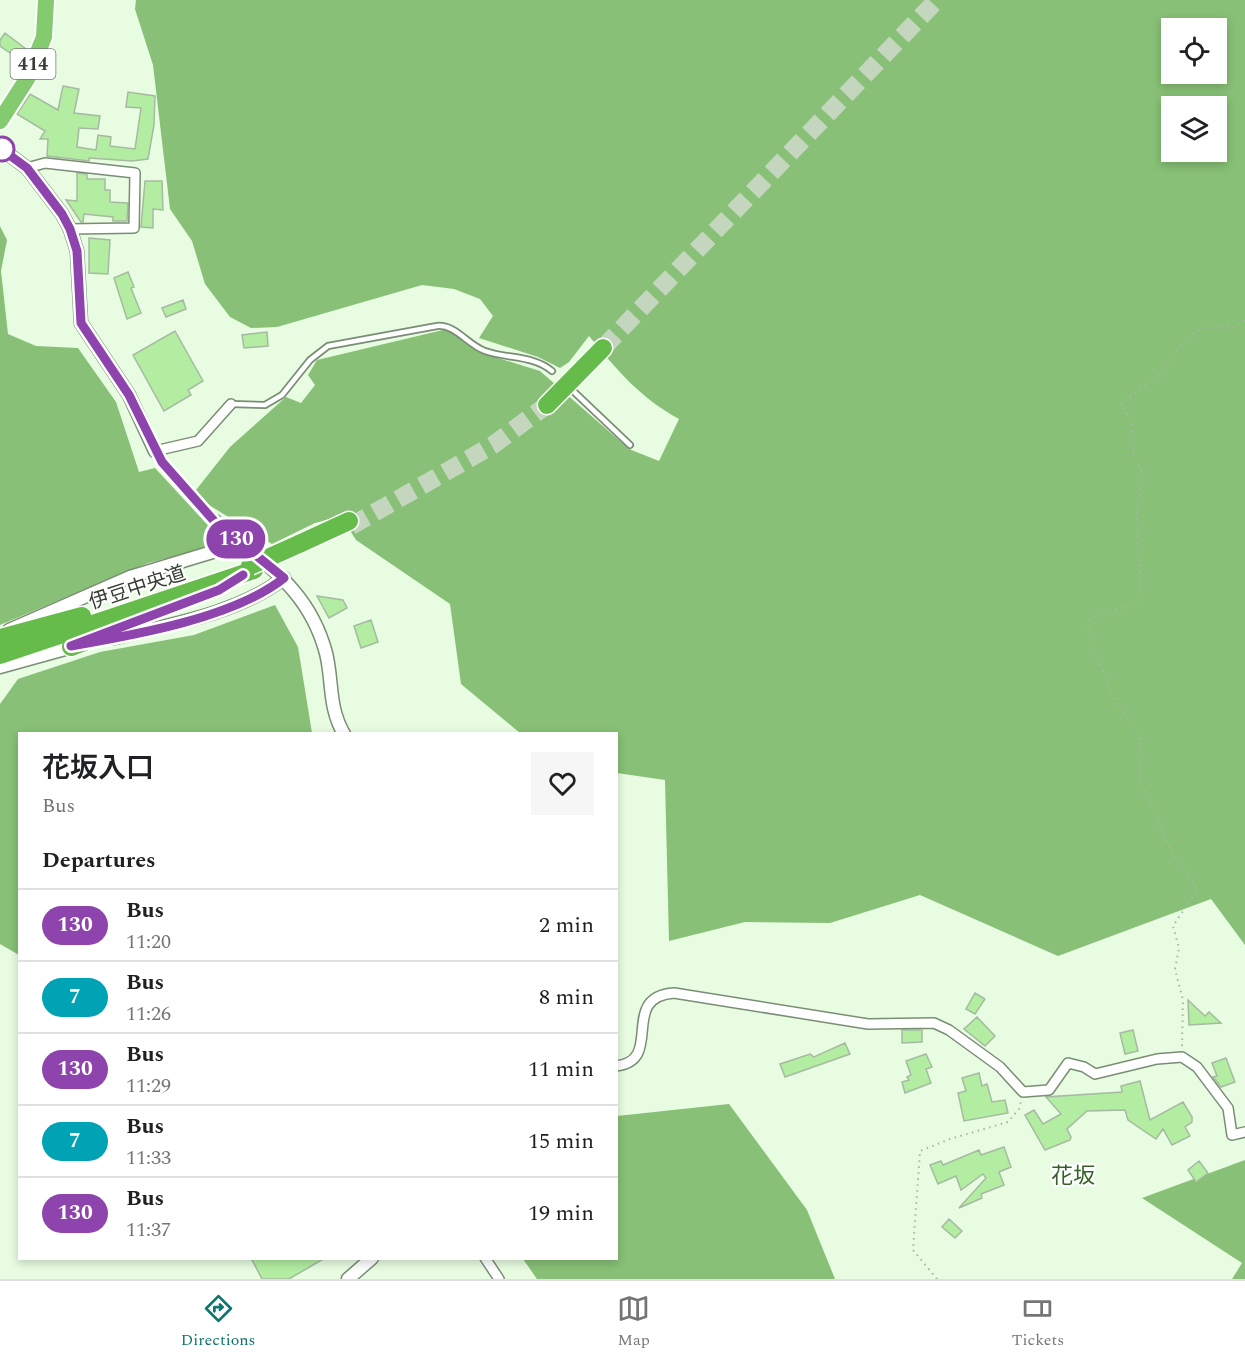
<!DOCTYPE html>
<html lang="en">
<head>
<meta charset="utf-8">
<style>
	:root { --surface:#fff; --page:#f6f6f6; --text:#202124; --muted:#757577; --line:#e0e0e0; --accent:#0f766e }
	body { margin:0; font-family:Spectral,"Noto Sans JP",serif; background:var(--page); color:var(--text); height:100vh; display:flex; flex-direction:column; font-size:22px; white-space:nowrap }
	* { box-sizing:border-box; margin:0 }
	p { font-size:20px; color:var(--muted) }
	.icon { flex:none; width:33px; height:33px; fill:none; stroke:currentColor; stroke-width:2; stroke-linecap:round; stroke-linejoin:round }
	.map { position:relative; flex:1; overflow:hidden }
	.side { position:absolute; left:18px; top:732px; width:600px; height:528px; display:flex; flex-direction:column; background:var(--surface); border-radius:0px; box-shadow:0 3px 9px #0003 }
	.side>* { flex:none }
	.badge { padding:0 12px; border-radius:20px; font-size:21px; line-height:39px }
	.controls { position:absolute; left:1161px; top:18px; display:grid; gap:12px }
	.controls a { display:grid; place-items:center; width:66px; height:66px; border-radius:0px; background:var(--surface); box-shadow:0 3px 9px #0003; font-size:30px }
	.map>.badge { position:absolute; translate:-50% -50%; box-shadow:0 0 0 3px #fff }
	h2 { padding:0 24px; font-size:22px; line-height:54px }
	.round { display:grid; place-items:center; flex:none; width:63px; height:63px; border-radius:0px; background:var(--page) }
	.summary { display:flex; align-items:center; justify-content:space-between; height:102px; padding:0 24px }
	h1 { font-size:28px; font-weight:600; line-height:45px }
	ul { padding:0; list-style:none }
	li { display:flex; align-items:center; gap:18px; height:72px; padding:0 24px; border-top:2px solid var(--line) }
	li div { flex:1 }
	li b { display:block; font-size:22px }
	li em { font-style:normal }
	li .badge { min-width:66px; font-weight:700; text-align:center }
	.dock { display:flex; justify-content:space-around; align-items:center; height:84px; border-top:2px solid var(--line); background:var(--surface); font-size:16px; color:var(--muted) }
	.dock a { display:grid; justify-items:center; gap:3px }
	.dock .current { color:var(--accent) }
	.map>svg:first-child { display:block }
</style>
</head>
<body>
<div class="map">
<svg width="1245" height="1279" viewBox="0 0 1245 1279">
	<rect width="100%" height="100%" fill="#e7fce1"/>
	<path fill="#87c076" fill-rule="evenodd" d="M 136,0 L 1245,0 L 1245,945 L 1211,899 L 1058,956 L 920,895 L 830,923 L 745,922 L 669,941 L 665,780 L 617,773 L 616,734 L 520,733 L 461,684 L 450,604 L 356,540 L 341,516 L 315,523 L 272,544 L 209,505 L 196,490 L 230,447 L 286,397 L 301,403 L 315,385 L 308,375 L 317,360 L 447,329 L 485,354 L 540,371 L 629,449 L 659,461 L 679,419 C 638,396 619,372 589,336 L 569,362 L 560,368 L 538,357 L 479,338 L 493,316 L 480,299 L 454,289 L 422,285 L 277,327 L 251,328 L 230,317 L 205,284 L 192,241 L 170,209 L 153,65 L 135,9 ZM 1172,28 L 1216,28 L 1216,74 L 1172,74 ZM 1172,106 L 1216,106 L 1216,152 L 1172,152 Z
		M 0,226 L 7,240 L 1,271 L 8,334 L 36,346 L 78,348 L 116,402 L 139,472 L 155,468 L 215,533 L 215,541 L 203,549 L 148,563 L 0,625 Z
		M 275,605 L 298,647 L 312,733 L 20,734 L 19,955 L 0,944 L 0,704 L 18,679 L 100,652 L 194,635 Z
		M 729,1104 L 807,1210 L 835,1279 L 537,1279 L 523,1259 L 616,1258 L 617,1116 Z
		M 1245,1160 L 1245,1279 L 1232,1279 L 1242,1263 L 1142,1198 Z"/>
	<path fill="#b2eda1" stroke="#a6baa1" stroke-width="1.5" d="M 5,33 L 26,49 L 19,59 L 0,46 L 0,40 Z
		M 63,86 L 79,89 L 74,113 L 100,116 L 98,129 L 79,128 L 77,147 L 96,150 L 98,135 L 111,137 L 110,146 L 135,149 L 141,108 L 126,107 L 128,92 L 155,96 L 154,125 L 148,159 L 132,161 L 89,158 L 89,161 L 47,156 L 48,139 L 40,139 L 45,131 L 17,114 L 30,94 L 58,110 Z
		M 77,173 L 87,174 L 87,179 L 105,179 L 105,190 L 110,190 L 110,202 L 128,203 L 127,221 L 113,221 L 113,217 L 84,214 L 83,222 L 81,222 L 66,200 L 77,201 Z
		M 145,181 L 162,181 L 163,210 L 153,209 L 153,228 L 141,227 Z
		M 89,238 L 110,240 L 108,274 L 89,273 Z
		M 128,272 L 134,287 L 131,288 L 141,313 L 127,319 L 114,278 Z
		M 183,300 L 186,309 L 166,317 L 162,308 Z
		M 175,331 L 203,381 L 188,390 L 191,395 L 164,411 L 133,355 Z
		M 267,332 L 268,346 L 244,348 L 242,335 Z
		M 317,596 L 343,600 L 347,608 L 329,618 Z
		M 371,620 L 378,642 L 361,648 L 354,626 Z
		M 975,993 L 985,999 L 975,1014 L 966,1009 Z
		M 1188,1000 L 1205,1016 L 1209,1012 L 1221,1023 L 1189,1025 Z
		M 977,1017 L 995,1036 L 985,1046 L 964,1029 Z
		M 902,1030 L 922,1030 L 922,1042 L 902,1043 Z
		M 1133,1030 L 1138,1051 L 1125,1054 L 1120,1033 Z
		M 845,1043 L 850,1054 L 785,1077 L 780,1064 L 810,1054 L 814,1057 Z
		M 926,1054 L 932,1067 L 926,1069 L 931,1083 L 905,1093 L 902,1082 L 909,1080 L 907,1077 L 911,1075 L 906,1061 Z
		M 1226,1058 L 1235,1082 L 1221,1087 L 1213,1077 L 1217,1076 L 1212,1063 Z
		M 979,1073 L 982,1086 L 987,1084 L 992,1102 L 1005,1100 L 1008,1113 L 964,1121 L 958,1093 L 966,1091 L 962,1078 Z
		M 1140,1081 L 1150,1120 L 1183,1102 L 1192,1117 L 1192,1122 L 1185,1127 L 1190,1136 L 1172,1145 L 1163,1129 L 1156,1139 L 1128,1120 L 1125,1110 L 1087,1111 L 1067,1129 L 1071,1137 L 1070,1140 L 1045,1150 L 1025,1115 L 1034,1110 L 1043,1124 L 1061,1114 L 1046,1097 L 1122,1092 L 1121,1086 Z
		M 1004,1147 L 1011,1167 L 999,1172 L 1004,1185 L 981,1194 L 982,1198 L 959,1208 L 986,1178 L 983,1174 L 961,1190 L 956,1176 L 938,1184 L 930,1165 L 941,1161 L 943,1165 L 979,1150 L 981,1155 Z
		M 1199,1161 L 1208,1173 L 1196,1182 L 1188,1170 Z
		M 949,1219 L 962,1231 L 955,1238 L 942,1227 Z
		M 251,1258 L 325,1258 L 289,1279 L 262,1279 Z"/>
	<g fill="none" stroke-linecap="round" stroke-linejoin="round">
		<path stroke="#c4d6be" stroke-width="18" stroke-dasharray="18 9" stroke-linecap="butt" d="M 603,348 L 937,0
			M 351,526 L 493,445 L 547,405"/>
		<defs>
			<path id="service" d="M 570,388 L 630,445
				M 231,404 L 265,405 L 282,395 L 310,360 L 328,346 L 437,326 C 455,324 468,345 485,351 C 508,359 533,355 552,371"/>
			<path id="minor" d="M 27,168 L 45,163 L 135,173 L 134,228 L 70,229
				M 215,521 L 162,462 L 155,451 L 198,441 L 231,404
				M 616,1066 C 665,1061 618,997 674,993 L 868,1024 L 934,1023 L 949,1030 L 1000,1067 L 1023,1092 L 1049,1090 L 1068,1063 L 1084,1067 L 1095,1074 L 1157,1059 L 1182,1057 L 1197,1067 L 1228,1108 L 1232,1135 L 1245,1132
				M 485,1258 L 499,1279"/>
			<path id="tertiary" d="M 0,148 L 27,168 L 62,214 L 70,229 L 77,251 L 81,323 L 129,395 L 155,451
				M 215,521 C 263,564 308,586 326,653 C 333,681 328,707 344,734
				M 9,630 L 130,577 L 219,550 L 233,537
				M 114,638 C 169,625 239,613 284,578
				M 0,667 L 76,646
				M 348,1279 L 372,1258"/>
			<path id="trunk" d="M 0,121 L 27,79 L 44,37 L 46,0"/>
			<path id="motorway" d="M 547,405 L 603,348
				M 299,544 L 349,521
				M 0,638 L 82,616
				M 71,647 L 126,626
				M 0,655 L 254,570"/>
		</defs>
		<use href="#service" stroke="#7a8d75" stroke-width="8"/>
		<use href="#minor" stroke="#7a8d75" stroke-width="12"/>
		<use href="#tertiary" stroke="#7a8d75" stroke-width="15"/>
		<use href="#trunk" stroke="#fff" stroke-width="20"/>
		<use href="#motorway" stroke="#fff" stroke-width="21"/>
		<path stroke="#a7b7a2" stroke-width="2" stroke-dasharray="1.5 4.5" stroke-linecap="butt" d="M 1182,1046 L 1183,1000 L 1175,969 L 1179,948 L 1173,926 L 1195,893 L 1195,885 L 1173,855 L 1140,780 L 1141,740 L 1133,725 L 1114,701 L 1088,631 L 1089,618 C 1104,609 1121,610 1137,604 L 1141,585 L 1136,523 L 1142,473 L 1133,452 L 1132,424 L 1121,403 L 1160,374 L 1184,341 L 1204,328 L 1234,327 L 1245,320
			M 937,1279 L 913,1250 L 920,1151 L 950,1139 L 1008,1122 L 1019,1109 L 1021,1101"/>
		<use href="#service" stroke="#fff" stroke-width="4.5"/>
		<use href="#minor" stroke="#fff" stroke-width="9"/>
		<use href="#tertiary" stroke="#fff" stroke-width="12"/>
		<use href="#trunk" stroke="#84ca6e" stroke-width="16"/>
		<use href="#motorway" stroke="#66bc4a" stroke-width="18"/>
		<defs>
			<path id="motorway-bridge" d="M 250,566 L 299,544"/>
		</defs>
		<use href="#motorway-bridge" stroke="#fff" stroke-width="21" stroke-linecap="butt"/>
		<use href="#motorway-bridge" stroke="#66bc4a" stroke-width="18"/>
	</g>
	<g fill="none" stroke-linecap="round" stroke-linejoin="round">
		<defs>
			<path id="line" d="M 0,148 L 27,168 L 62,214 L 70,229 L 77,251 L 81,323 L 129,395 L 162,462 L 215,522 L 284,578 C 234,618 134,635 71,646 L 219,590 L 243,575"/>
		</defs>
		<use href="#line" stroke="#fff" stroke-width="14"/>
		<use href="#line" stroke="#8e44ad" stroke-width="9"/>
	</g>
	<circle fill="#fff" stroke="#8e44ad" stroke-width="3" cx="2" cy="149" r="12"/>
	<g text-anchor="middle" stroke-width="4.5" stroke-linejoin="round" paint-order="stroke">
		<rect fill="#fff" stroke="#727871" stroke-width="1.5" x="10.5" y="49" width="45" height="30" rx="4.5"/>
		<g font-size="18" font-weight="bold" fill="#363e34">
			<text x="33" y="70">414</text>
		</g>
		<g font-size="20" fill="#363e34" stroke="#fff">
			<text transform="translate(137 587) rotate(-18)" y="7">伊豆中央道</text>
		</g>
		<g font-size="22" fill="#356127" stroke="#fff">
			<text x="1073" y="1183">花坂</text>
		</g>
	</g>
</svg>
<div class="controls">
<a><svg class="icon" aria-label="locate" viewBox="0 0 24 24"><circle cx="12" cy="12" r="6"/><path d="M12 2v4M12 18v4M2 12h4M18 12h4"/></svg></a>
<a><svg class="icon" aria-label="layers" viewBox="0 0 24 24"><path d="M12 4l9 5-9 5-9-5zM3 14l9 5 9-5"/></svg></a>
</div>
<b class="badge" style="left:236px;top:539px;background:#8e44ad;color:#fff">130</b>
<section class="side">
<div class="summary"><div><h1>花坂入口</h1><p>Bus</p></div><a class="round"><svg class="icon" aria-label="heart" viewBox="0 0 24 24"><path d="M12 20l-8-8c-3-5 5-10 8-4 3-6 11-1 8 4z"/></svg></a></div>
<h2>Departures</h2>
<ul>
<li><span class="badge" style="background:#8e44ad;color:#fff">130</span><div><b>Bus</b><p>11:20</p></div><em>2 min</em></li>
<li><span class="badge" style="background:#00a3b4;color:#fff">7</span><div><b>Bus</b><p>11:26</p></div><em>8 min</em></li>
<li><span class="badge" style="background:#8e44ad;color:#fff">130</span><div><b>Bus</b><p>11:29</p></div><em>11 min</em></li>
<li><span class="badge" style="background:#00a3b4;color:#fff">7</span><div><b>Bus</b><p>11:33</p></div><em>15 min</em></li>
<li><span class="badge" style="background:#8e44ad;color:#fff">130</span><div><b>Bus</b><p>11:37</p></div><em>19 min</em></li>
</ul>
</section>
</div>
<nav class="dock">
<a class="current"><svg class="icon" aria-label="directions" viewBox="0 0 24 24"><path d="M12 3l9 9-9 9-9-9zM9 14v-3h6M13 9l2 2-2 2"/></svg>Directions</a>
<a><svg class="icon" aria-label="map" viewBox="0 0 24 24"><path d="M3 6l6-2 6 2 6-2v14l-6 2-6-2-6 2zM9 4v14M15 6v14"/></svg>Map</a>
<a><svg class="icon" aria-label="tickets" viewBox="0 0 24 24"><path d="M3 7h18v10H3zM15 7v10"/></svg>Tickets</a>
</nav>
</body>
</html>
